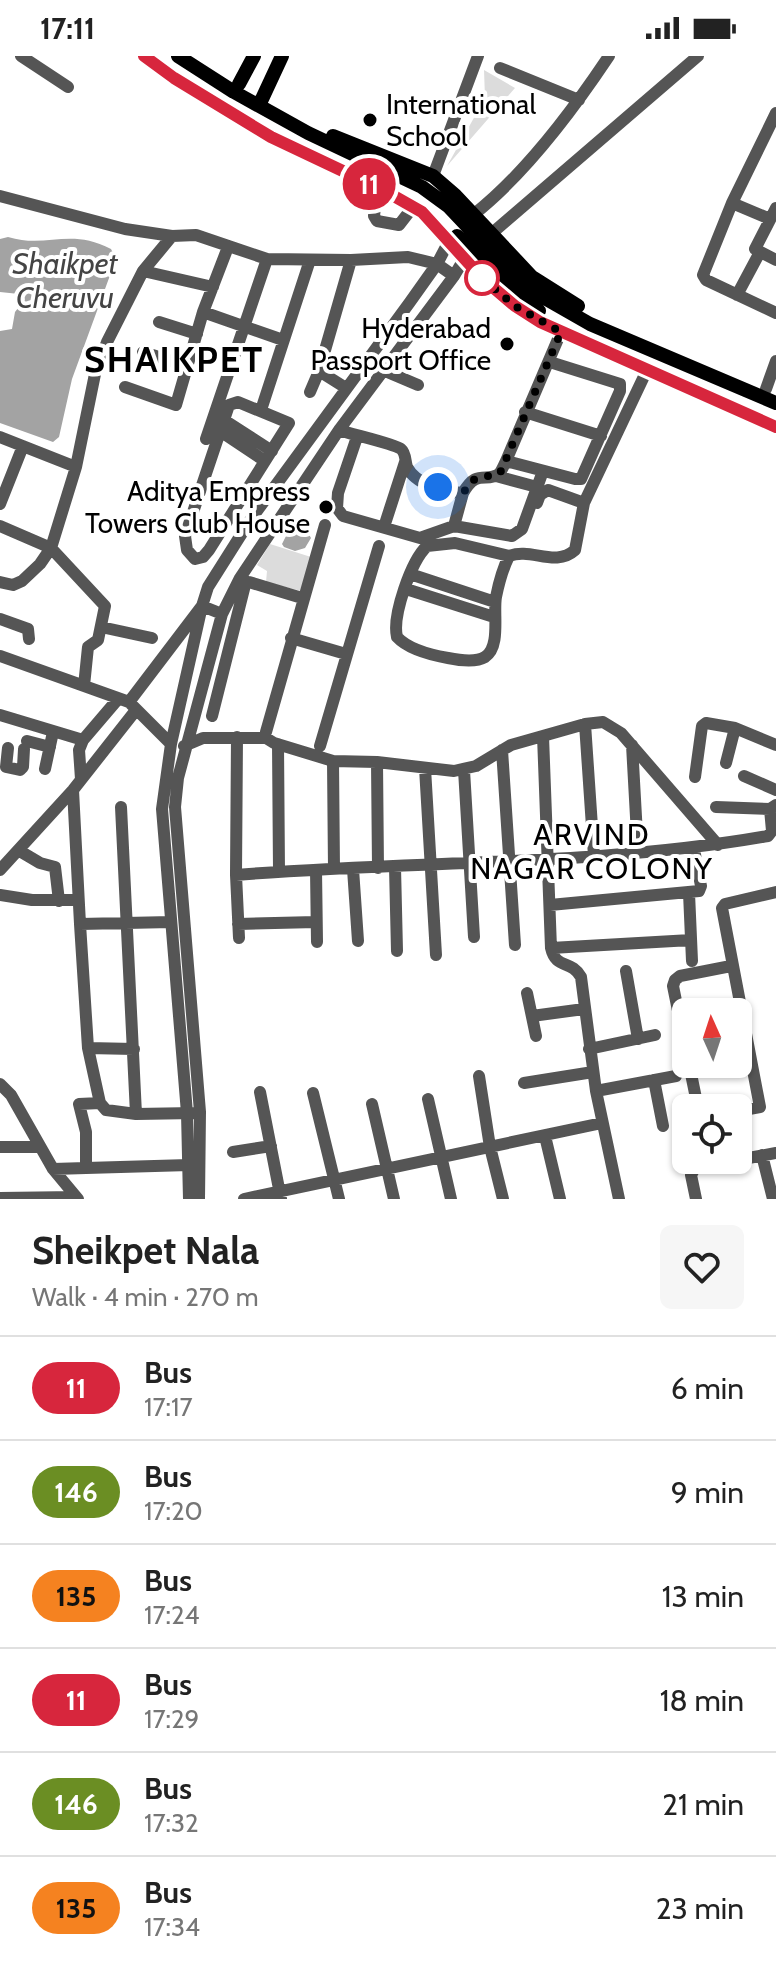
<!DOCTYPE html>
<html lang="en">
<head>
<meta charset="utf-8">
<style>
	:root { --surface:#fff; --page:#f6f6f6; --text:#222; --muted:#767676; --line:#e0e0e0 }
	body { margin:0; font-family:Cabin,sans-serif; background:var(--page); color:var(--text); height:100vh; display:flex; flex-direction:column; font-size:30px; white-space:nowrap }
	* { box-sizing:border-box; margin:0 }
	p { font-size:26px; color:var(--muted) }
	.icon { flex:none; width:44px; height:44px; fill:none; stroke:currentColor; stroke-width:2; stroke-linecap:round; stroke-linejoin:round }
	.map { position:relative; height:1143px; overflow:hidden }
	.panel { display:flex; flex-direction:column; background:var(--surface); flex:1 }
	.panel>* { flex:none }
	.badge { padding:0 16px; border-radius:26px; font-size:28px; line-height:52px }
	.needle { width:52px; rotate:357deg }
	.controls { position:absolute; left:672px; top:942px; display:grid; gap:16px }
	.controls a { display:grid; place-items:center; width:80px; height:80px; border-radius:12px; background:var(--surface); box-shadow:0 2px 6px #0004; font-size:40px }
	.you { position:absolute; width:40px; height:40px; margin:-20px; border:6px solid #fff; border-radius:50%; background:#1a73e8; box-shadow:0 0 0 12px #1a73e833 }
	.map>.badge { position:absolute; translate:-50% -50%; box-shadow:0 0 0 4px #fff }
	.round { display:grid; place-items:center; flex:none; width:84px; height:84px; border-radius:12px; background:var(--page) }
	.summary { display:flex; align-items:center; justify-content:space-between; height:136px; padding:0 32px }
	h1 { font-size:38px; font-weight:700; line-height:60px }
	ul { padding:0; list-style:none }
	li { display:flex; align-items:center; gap:24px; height:104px; padding:0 32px; border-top:2px solid var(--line) }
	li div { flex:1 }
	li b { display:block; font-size:30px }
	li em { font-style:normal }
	li .badge { min-width:88px; font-weight:700; text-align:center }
	.status { display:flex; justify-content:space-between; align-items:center; height:56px; padding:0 40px; background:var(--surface); direction:ltr }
	.status svg { height:22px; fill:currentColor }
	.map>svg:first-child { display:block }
</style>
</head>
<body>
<div class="status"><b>17:11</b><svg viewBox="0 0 49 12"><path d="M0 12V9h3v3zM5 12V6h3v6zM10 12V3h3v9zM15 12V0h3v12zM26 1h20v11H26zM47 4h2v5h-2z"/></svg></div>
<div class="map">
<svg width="776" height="1143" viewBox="0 0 776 1143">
	<rect width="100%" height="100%" fill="#fff"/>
	<path fill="#dcdcdc" d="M 484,14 L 515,32 L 447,110 L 485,42 Z
		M 270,488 L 311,501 L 301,535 L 266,526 L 267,515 L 257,509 Z"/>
	<path fill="#a3a3a3" d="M 8,181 C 47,193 69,171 111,193 L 116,203 L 72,323 L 59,381 L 53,386 L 0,367 L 0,275 L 12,273 L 15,256 L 25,243 L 19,238 L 0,236 L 0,183 Z
		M 296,473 L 307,475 L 311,482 L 305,492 L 295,495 L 284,491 L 282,488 L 287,478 Z"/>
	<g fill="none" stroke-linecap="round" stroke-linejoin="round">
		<path stroke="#555" stroke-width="12" d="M 21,0 L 68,31
			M 500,12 L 579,44
			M 776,57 L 732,147 L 703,219 L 706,224 L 776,257
			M 433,120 L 478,0
			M 377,132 L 374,160 L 377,165 L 399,169 L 413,151
			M 0,140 L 125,173 L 172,180 L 196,179 L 267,203 L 351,204 L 408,201 L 437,208 L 454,220
			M 732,147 L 770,163
			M 776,152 L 755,193 L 776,204
			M 473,159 C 524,119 573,54 609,0
			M 491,178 L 698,0
			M 143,215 L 213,231
			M 737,239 L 760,196
			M 203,256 L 283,284
			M 159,266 L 197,278
			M 143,296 L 187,310
			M 553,307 L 620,328 L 620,335 L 581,423 L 575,423 L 506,405 L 561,276
			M 385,315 L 418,329
			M 125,331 L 176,349 L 203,256 L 228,191
			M 346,332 L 319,315 L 351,204
			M 766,333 L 776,305
			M 310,336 L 319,315
			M 238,346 L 289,367 L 209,494 L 203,501 L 195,503 L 187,494 L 185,480 L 229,349 Z
			M 262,351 L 310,204
			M 525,356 L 601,380
			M 224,364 L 272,395
			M 339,374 C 350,378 395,388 401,393 C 406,397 405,405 407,411 C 416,429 444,436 463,437 C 477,412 486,427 499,418 C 501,416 505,407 506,405
			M 220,375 L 265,405
			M 0,381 L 76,411
			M 357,381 L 338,437 L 337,452 L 343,460 L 420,482 L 454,470 L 512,480 L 522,473 L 543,415
			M 206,383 L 267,203
			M 496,420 L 537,431
			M 537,447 L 540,439 L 548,434 L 584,447
			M 0,448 L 23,390
			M 0,470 L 51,492 L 105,550 L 98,584 L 88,591 L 84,630
			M 454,470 L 463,437
			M 384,471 L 405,406
			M 509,500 L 455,487 L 427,490 C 411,505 392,560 397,581 C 409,594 431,599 448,602 C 458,604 475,607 485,601 C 501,591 493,557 496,541 C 499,526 502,514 509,500 C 531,491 555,512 575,494 L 584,447 L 647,314
			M 410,518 L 495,546
			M 0,526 L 13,529 L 22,525 L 40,508 L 51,492 L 76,411 L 95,318 L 107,286 L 143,215 L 172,180
			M 249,526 L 302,542
			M 406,533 L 494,561
			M 0,563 L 28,573 L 29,583
			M 101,571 L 152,582
			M 291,582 L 346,598
			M 0,600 L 129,646 L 171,688
			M 129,646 L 202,550 L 222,558
			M 0,659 L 83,684
			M 212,660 L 246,525
			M 585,668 L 594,800
			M 266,676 L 325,469
			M 543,680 L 551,892 C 556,914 571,903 581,921 L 596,1035 L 619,1143
			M 237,681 L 236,819 L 239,882
			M 27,685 L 50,691
			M 278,688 L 279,815
			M 632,689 L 638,797
			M 184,690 L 203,682 L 266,682 L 274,687 L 333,705 L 377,706 L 454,715 L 476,710 L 511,689 L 585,668 L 603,666 L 621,677 L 718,789
			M 320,690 L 379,490
			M 8,692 L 6,711 L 20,714 L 23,711 L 24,693
			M 502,694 L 515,889
			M 333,705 L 334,813
			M 377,706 L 378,812
			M 726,707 L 735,672
			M 425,712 L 436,899
			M 45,713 L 53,676
			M 464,714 L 474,881
			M 744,720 L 776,734
			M 695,721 L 702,670 L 706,667 L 735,672 L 776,689
			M 81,723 L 79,694 L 83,684 L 118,643
			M 73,734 L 80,868
			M 121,751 L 136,1058
			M 716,751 L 770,753 L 776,749
			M 18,794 L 40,807 L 55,811 L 59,845
			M 395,811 L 397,895
			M 353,813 L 358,885
			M 0,814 L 73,734 L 136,654
			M 316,814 L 317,886
			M 236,819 C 413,804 592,811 768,780 L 772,775 L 770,753
			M 689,837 L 692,905
			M 0,839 L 32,844 L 78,844
			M 550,849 L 699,835 L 701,830 L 694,793
			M 238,868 L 316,866
			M 551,892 L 691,884
			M 626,915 L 638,983
			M 527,937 L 536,980
			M 532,960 L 584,953
			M 88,992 L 80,868 L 171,866
			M 134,993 L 88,992 L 100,1047 L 106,1054 L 136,1058 L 195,1057
			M 589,993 L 655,979
			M 686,994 L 673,930 L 675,924 L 680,920 L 731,910
			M 689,1008 L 698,1052
			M 479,1020 L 490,1091 L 503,1143
			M 654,1024 L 663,1070
			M 524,1027 L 593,1016
			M 0,1028 L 11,1039 L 53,1113 L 78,1143
			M 596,1035 L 676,1020
			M 260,1036 L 281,1143
			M 313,1037 L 339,1143
			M 428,1043 L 451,1143
			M 372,1048 L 394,1143
			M 738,1055 L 760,1051 L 722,852 L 725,848 L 776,836
			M 545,1080 L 560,1143
			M 0,1091 L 40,1091
			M 233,1096 L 271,1090
			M 762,1099 L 773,1143
			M 738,1104 L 776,1097
			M 86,1112 L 189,1109
			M 53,1113 L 86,1112 L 86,1076 L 79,1048 L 100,1047
			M 0,1142 L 76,1141
			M 189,1143 L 187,1057 L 162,753 L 171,688 L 202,550 L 208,531 L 251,463 L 410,246 L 437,208 L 449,185
			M 199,1143 L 200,1056 L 175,751 L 178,722 L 222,558 L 240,522 L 339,374 L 454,220 L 464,203
			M 244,1143 L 602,1067
			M 696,1143 L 691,1119 L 695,1112 L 738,1104"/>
		<path stroke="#000" stroke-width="14" d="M 144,0 L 174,22 L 271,81 L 385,135 L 422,156 L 482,222 L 515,250 L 540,266 L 776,371
			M 178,0 L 234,36 L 308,77 L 422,131 L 448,150 L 502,207 L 541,240 L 590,268 L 776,347
			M 239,28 L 254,0
			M 262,43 L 282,0
			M 333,80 L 433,120 L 455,139 L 532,221 L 578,250
			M 457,180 L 501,224 L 539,255"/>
	</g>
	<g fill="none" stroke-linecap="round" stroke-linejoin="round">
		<defs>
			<path id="line" d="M 144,0 L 174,22 L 271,81 L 385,135 L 422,156 L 482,222 L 515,250 L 540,266 L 776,371"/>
		</defs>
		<use href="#line" stroke="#fff" stroke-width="18"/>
		<use href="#line" stroke="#d7263d" stroke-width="12"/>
		<path stroke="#000" stroke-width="8" stroke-dasharray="0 14.4" d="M 438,431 L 463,437 L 473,424 L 500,417 L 561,276 L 515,250 L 482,222"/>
	</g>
	<g fill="#000" stroke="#fff" stroke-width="3">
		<circle cx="370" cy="64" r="8"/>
		<circle cx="507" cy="288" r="8"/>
		<circle cx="326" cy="451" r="8"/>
	</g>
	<circle fill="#fff" stroke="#d7263d" stroke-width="4" cx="482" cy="222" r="16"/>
	<g text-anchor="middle" stroke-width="8" stroke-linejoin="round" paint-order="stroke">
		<g font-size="28" fill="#000" stroke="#fff" text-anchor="end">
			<text x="386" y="58" text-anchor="start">International<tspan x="386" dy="32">School</tspan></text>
			<text x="491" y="282">Hyderabad<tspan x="491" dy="32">Passport Office</tspan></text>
			<text x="310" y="445">Aditya Empress<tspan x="310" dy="32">Towers Club House</tspan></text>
		</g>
		<g font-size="30" font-style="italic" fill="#444" stroke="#fff">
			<text x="65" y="218">Shaikpet<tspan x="65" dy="34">Cheruvu</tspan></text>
		</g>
		<g font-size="30" letter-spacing="2" fill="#000" stroke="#fff">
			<text x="592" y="789">ARVIND<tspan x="592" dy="34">NAGAR COLONY</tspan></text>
		</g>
		<g font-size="36" font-weight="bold" letter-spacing="2" fill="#000" stroke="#fff">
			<text x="174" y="316">SHAIKPET</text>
		</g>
	</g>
</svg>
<div class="controls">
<a><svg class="needle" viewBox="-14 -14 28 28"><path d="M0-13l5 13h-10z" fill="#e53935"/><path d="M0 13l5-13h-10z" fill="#767676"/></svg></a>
<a><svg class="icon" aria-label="locate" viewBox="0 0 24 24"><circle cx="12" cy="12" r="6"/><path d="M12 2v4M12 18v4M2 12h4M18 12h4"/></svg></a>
</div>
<div class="you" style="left:438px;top:431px"></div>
<b class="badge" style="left:369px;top:128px;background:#d7263d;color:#fff">11</b>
</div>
<section class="panel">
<div class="summary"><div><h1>Sheikpet Nala</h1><p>Walk · 4 min · 270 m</p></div><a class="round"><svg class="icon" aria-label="heart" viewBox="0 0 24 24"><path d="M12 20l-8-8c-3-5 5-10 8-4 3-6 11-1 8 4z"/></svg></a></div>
<ul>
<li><span class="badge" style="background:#d7263d;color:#fff">11</span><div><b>Bus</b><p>17:17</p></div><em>6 min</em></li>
<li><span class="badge" style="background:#6b8e23;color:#fff">146</span><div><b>Bus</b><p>17:20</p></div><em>9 min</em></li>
<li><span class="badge" style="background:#f58220;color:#111">135</span><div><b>Bus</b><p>17:24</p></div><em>13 min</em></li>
<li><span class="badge" style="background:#d7263d;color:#fff">11</span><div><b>Bus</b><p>17:29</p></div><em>18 min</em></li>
<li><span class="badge" style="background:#6b8e23;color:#fff">146</span><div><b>Bus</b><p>17:32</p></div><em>21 min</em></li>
<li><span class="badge" style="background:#f58220;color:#111">135</span><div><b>Bus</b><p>17:34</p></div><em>23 min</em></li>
</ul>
</section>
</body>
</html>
